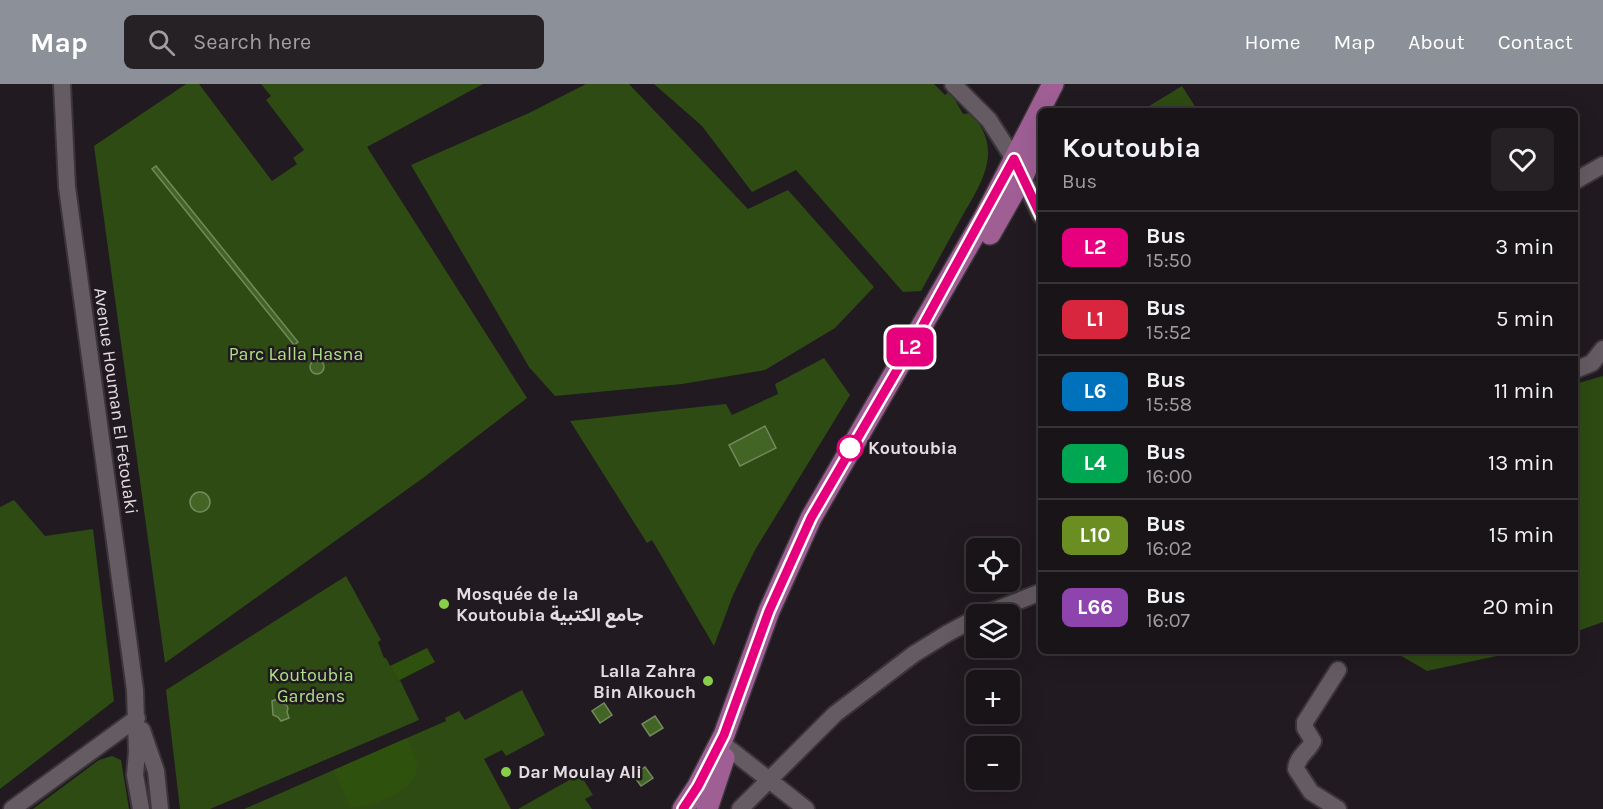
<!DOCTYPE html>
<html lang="en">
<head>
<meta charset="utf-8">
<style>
	:root { --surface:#191418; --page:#262125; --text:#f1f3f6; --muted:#9f9ea2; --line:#373337; --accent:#8c9099 }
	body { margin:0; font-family:Karla,"Noto Sans Arabic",sans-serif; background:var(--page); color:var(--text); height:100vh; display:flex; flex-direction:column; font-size:22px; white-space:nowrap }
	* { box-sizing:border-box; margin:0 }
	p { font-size:20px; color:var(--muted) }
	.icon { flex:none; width:33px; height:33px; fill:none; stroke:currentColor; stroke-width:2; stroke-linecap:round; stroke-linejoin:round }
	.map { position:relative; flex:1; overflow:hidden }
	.drawer { position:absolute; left:1038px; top:24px; width:540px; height:546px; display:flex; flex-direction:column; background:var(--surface); border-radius:9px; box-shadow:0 6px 24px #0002,0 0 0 2px var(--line) }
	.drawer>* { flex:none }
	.badge { padding:0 12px; border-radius:9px; font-size:21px; line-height:39px }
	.fabs { position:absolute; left:966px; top:454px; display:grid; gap:12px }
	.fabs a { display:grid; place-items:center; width:54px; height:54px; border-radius:9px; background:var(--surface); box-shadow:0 6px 24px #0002,0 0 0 2px var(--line); font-size:30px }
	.map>.badge { position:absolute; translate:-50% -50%; box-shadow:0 0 0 3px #fff }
	.round { display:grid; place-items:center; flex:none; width:63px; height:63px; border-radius:9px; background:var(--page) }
	.overview { display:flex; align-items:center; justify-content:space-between; height:102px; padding:0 24px }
	h1 { font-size:28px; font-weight:700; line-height:45px }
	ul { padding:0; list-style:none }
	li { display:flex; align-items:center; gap:18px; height:72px; padding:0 24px; border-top:2px solid var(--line) }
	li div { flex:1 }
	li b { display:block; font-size:22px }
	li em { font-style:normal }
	li .badge { min-width:66px; font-weight:700; text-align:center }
	header { display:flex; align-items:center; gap:36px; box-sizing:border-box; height:84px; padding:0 30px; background:var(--accent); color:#fff }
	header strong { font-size:28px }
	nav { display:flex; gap:33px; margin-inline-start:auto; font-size:21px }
	.search { width:420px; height:54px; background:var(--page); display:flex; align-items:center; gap:15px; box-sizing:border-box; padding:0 21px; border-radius:9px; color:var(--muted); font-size:22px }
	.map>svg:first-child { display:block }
</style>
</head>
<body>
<header>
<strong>Map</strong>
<div class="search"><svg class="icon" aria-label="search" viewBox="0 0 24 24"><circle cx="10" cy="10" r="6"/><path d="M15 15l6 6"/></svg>Search here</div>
<nav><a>Home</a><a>Map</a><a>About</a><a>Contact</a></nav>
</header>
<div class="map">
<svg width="1603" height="725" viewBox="0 0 1603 725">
	<rect width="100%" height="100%" fill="#211a20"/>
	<path fill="#2e4b13" d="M 186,0 L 199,0 L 272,97 L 297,80 L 293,74 L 304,66 L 266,16 L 271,12 L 261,0 L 483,0 L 367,63 L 527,314 L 423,394 L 165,579 L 94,62 Z
		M 586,0 L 629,0 L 748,125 L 788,106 L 874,203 L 835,244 L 765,286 L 682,300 L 555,312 L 529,283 L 411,81 L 529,29 Z
		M 654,0 L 934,0 L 945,11 L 950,7 L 963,30 L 971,29 C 981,41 989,54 988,71 C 987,94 970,118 959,138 C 946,161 934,184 921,207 L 903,208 L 796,86 L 752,108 L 702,42 Z
		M 1182,2 L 1198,27 L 1141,27 Z
		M 824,274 L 850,311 L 755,466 L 733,511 L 714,562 L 652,456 L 647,459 L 570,337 L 726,320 L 732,331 L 778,310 L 775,300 Z
		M 1603,292 L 1603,538 L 1575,548 L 1575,300 Z
		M 14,416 L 45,452 L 93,445 L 114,617 L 0,705 L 0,423 Z
		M 346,492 L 381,556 L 378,558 L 384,574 L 386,574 L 398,597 L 400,596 L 419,636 L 210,725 L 180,725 L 166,606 Z
		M 1393,567 L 1520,567 L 1427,587 Z
		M 522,606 L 545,651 L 506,672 L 502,666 L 484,675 L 511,725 L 244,725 L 446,637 L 445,634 L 459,627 L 465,636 Z
		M 112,672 L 121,676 L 129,725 L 33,725 L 99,676 Z
		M 580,690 L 593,711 L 585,715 L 592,725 L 518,725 Z"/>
	<path fill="#2f510e" d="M 427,564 L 435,578 L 398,597 L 390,582 Z
		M 407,654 L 418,682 C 416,688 414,696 410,700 C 395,713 369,723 350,723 L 334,686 Z"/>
	<path fill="#426525" stroke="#73895e" stroke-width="1.5" d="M 156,82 L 298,258 L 294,261 L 152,85 Z
		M310 283a7 7 0 1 1 14 0a7 7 0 1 1-14 0Z
		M 765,342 L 776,364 L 740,382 L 729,361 Z
		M190 418a10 10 0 1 1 20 0a10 10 0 1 1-20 0Z
		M 277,615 L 281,617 L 282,620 L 286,620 L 288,624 L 287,628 L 289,634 L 281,637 L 278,633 L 273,631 L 272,617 Z
		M 604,619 L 612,631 L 600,639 L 592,627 Z
		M 655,632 L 663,644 L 650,652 L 642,640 Z
		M 645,683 L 653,694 L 641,702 L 633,691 Z"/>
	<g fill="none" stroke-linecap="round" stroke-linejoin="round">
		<defs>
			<path id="minor" d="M 62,0 L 67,103 L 135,606 L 137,668 L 135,691 L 141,725
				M 953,0 L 989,36 L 1014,75 L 1041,132
				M 1575,97 L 1603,81
				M 1575,286 L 1592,279 L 1603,265
				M 983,531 L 1041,508
				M 142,646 L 156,687 L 160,725
				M 727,663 L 806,725
				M 12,725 L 137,634
				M 740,725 L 835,630 L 914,570 L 948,549 L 976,534
				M 1338,725 L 1311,708 L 1296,685 C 1297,672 1308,668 1313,657 L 1305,644 L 1305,638 L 1338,586"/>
			<path id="major" d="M 990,150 L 1023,92 L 1041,51
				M 683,725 L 698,702 L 724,651 L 769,527 L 811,434 L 984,134 L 1053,0
				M 707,725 L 724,674"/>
		</defs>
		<use href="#minor" stroke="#3b353a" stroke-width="20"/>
		<use href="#major" stroke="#3b353a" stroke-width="24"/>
		<use href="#minor" stroke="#655c63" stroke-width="16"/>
		<use href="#major" stroke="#9f5f95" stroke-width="21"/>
	</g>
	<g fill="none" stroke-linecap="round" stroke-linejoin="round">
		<defs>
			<path id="line" d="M 683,725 L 698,702 L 724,651 L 769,527 L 811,434 L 921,245 L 1014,75 L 1041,132"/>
		</defs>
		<use href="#line" stroke="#fff" stroke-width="14"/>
		<use href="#line" stroke="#e6007e" stroke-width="9"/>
	</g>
	<circle fill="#fff" stroke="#e6007e" stroke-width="3" cx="850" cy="364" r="12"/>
	<g fill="#88cf49" stroke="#211a20" stroke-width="2">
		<circle cx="444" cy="520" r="6"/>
		<circle cx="708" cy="597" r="6"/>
		<circle cx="506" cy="688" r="6"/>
	</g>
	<g text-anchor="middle" stroke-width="5" stroke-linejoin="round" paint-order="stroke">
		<g font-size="18" fill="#ade187" stroke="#211a20">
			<text x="296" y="276">Parc Lalla Hasna</text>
			<text x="311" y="597">Koutoubia<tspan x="311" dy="21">Gardens</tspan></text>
		</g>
		<g font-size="18" fill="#e4dee3" stroke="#211a20">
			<text transform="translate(116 317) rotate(82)" y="6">Avenue Houman El Fetouaki</text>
		</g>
		<g font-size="18" font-weight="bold" fill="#e4dee3" stroke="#211a20" text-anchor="start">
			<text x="868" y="370">Koutoubia</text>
		</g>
		<g font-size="18" font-weight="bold" fill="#e4dee3" stroke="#211a20" text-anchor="start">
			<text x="456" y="516">Mosquée de la<tspan x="456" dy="21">Koutoubia جامع الكتبية</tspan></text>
			<text x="696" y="593" text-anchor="end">Lalla Zahra<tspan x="696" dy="21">Bin Alkouch</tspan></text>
			<text x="518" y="694">Dar Moulay Ali</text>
		</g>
	</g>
</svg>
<div class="fabs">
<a><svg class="icon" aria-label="locate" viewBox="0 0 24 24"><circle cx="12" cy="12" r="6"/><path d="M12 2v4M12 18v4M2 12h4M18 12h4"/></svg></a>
<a><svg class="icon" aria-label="layers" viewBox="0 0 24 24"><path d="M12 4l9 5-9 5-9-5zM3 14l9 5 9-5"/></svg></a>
<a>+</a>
<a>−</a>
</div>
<b class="badge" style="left:910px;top:263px;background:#e6007e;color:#fff">L2</b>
<section class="drawer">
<div class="overview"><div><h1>Koutoubia</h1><p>Bus</p></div><a class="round"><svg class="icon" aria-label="heart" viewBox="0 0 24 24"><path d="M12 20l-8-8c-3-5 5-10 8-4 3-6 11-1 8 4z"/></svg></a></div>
<ul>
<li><span class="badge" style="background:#e6007e;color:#fff">L2</span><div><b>Bus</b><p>15:50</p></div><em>3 min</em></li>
<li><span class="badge" style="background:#d7263d;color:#fff">L1</span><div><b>Bus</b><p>15:52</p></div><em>5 min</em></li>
<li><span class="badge" style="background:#0072bc;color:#fff">L6</span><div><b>Bus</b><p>15:58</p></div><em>11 min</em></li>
<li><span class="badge" style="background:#00a651;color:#fff">L4</span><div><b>Bus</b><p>16:00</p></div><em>13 min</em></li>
<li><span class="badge" style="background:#6b8e23;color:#fff">L10</span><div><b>Bus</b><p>16:02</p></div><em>15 min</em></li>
<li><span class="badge" style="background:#8e44ad;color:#fff">L66</span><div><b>Bus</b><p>16:07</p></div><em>20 min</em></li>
</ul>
</section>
</div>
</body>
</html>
